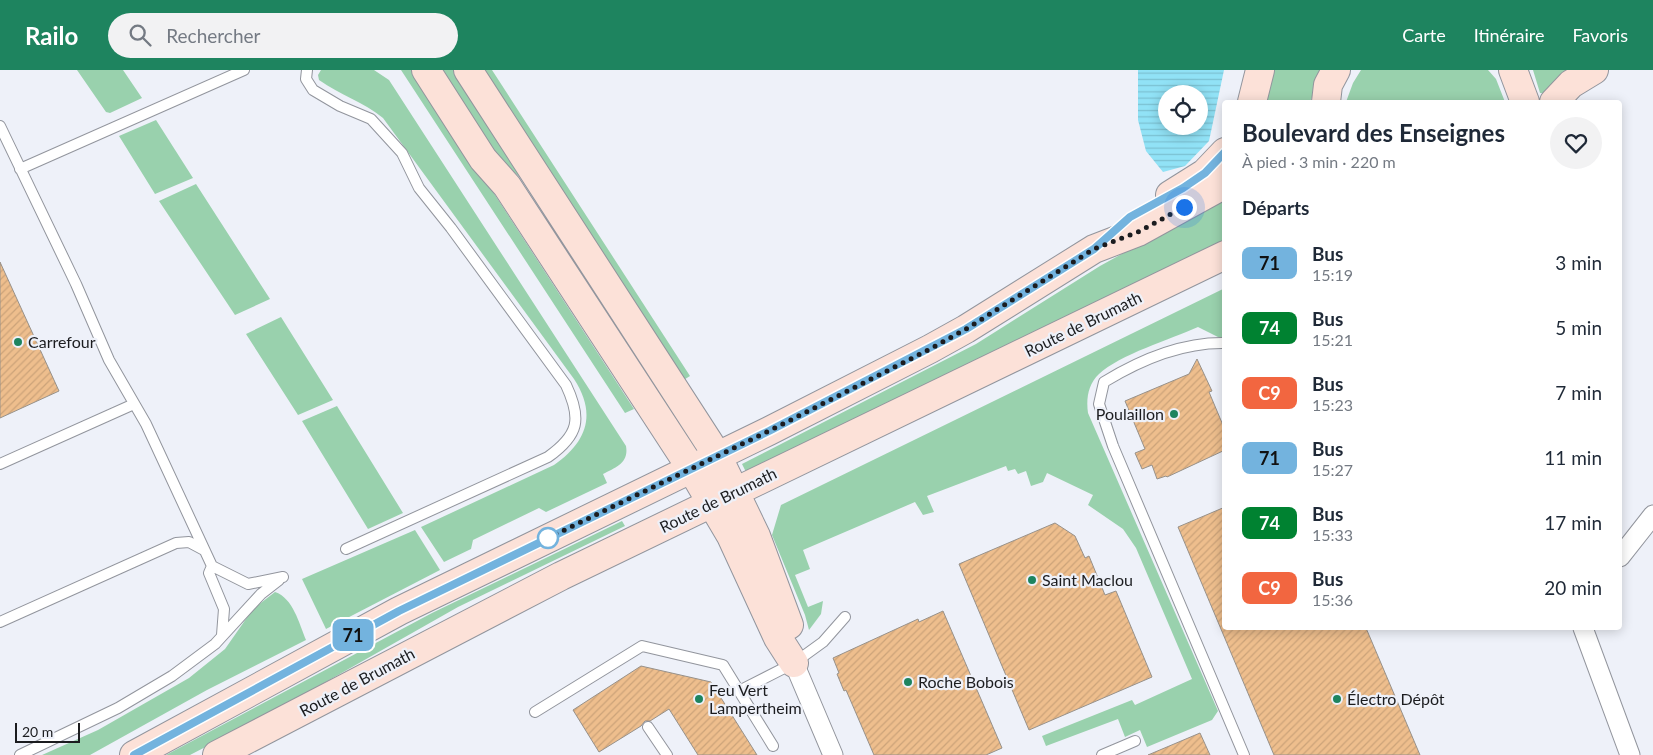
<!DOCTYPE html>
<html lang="fr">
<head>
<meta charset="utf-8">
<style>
	:root { --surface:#fff; --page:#f2f2f3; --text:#1f2937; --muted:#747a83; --accent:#1e845f }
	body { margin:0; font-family:Lato,sans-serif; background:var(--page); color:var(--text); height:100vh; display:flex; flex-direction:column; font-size:19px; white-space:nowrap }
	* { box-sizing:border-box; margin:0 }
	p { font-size:16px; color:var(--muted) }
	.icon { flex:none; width:28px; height:28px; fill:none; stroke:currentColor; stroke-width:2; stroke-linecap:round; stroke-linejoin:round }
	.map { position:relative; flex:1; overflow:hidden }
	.details { position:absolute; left:1222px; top:30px; width:400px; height:530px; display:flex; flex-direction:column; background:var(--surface); border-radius:5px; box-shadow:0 2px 12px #0003 }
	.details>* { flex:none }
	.badge { padding:0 10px; border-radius:8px; font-size:18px; line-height:32px }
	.buttons { position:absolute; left:1158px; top:15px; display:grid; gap:10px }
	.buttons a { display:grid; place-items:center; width:50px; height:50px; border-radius:50%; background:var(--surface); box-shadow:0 2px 12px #0003; font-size:25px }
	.scale { position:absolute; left:15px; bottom:12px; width:65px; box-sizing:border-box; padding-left:5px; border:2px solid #1b1c1f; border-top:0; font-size:14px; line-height:18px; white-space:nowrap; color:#1b1c1f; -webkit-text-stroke:4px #eef1f9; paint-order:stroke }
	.you { position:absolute; width:25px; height:25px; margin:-12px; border:4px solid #fff; border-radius:50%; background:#1a73e8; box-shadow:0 0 0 8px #1a73e833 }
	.map>.badge { position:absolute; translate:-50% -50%; box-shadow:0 0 0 2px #fff }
	h2 { padding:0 20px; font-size:19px; line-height:45px }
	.round { display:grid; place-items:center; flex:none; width:52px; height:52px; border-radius:26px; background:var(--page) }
	.summary { display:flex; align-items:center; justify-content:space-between; height:85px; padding:0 20px }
	h1 { font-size:24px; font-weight:700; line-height:38px }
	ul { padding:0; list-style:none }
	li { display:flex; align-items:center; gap:15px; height:65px; padding:0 20px }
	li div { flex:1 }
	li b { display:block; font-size:19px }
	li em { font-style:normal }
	li .badge { min-width:55px; font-weight:700; text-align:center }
	header { display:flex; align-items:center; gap:30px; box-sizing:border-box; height:70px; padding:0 25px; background:var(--accent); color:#fff }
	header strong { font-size:24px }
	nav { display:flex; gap:28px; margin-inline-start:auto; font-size:18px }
	.search { width:350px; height:45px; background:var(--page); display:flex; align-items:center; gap:12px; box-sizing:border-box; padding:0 18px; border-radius:28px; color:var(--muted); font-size:19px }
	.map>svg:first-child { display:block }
</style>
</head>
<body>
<header>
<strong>Railo</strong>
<div class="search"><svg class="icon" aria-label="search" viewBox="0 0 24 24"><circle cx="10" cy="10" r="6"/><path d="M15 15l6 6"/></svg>Rechercher</div>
<nav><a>Carte</a><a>Itinéraire</a><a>Favoris</a></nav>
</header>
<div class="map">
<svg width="1653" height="685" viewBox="0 0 1653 685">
	<defs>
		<pattern id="water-rules" width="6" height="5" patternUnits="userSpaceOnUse" patternTransform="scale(1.25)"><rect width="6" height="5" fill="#91e2f6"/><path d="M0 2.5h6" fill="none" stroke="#7cc1d2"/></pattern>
		<pattern id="building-hatch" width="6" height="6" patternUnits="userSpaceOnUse" patternTransform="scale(1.25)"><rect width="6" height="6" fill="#eebe8d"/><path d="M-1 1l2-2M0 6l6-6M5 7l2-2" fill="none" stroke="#cca379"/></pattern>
	</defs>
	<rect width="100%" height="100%" fill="#eef1f9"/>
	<path fill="#99d1ad" d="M 77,0 L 123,0 L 142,28 L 110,43 L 106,42 Z
		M 321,0 L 374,0 L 389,10 L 626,376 C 629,393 616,397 603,404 L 607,413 L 546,442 L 539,438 L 473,470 L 471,479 L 444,492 L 421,457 L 554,395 C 587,372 597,344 574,309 L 383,48 C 364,32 340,25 319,10 L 318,5 Z
		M 401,0 L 414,0 L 419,8 L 634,339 L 625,343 Z
		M 437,0 L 457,0 L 664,322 L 660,324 L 520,107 L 493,86 Z
		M 480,0 L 492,0 L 690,306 L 682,311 Z
		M 1268,0 L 1323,0 L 1310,32 L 1260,32 Z
		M 1361,0 L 1488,0 L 1496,9 L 1505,32 L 1346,32 L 1353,13 Z
		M 1533,0 L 1573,0 L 1545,23 L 1540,23 Z
		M 156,50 L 193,108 L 155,124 L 119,66 Z
		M 196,114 L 270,229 L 235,245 L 159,131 Z
		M 1225,127 L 1225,173 L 747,404 L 742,394 L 976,274 L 1100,196 Z
		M 1225,218 L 1225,266 L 1220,268 L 1198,257 C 1171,269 1119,285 1099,304 C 1088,314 1086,329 1088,343 L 1218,641 L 1212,650 L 1147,677 L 1140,660 L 1125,667 L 1118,649 L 1046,676 L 1042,666 L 1132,630 L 1135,635 L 1192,609 L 1136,478 L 1123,459 L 1088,435 L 1093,425 L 1047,403 L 1043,412 L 1031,416 L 1026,401 L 1018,404 L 1015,399 L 1008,401 L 1006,396 L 927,426 L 934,442 L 923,445 L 915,432 L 803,480 L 810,499 L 795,505 L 808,537 L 823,531 L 821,544 L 809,560 L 805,545 L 772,465 L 781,435 Z
		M 281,247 L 333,330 L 298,345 L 246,264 Z
		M 337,336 L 403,443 L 368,459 L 302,351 Z
		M 622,451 L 625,456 L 458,537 L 271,643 L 190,685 L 166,685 L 432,543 Z
		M 415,460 L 440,500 L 326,559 L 302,509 Z
		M 275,522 C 293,528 299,553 306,570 L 207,620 L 90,685 L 42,685 L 98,660 L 189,608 L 225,579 L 253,539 Z"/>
	<path fill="url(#water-rules)" fill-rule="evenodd" d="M 1138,0 L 1224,0 L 1209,71 L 1185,96 L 1163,102 L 1146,81 L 1138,50 ZM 1166,24 L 1199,24 L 1199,56 L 1166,56 Z"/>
	<path fill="url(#building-hatch)" stroke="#97918a" d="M 0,192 L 59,321 L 0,348 Z
		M 1197,289 L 1212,321 L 1209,322 L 1225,360 L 1225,380 L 1167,407 L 1166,406 L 1157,409 L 1152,395 L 1142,399 L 1135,383 L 1145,379 L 1125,331 L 1189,304 Z
		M 1225,437 L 1225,558 L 1366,558 L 1420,685 L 1274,685 L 1178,457 Z
		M 1055,453 L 1075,466 L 1085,488 L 1089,486 L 1105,525 L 1116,521 L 1152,607 L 1029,660 L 959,494 Z
		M 943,541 L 1002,678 L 986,685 L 874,685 L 846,620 L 844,621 L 837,604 L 839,603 L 833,588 L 918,549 L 919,552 Z
		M 641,596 L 711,612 L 757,685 L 698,685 L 669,639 L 650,651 L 645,651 L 641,656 L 599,682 L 573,640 Z
		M 1200,663 L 1210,685 L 1148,685 Z"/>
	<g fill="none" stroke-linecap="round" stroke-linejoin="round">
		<defs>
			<path id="lane" d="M 307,0 L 306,9 L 313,20 L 340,36 L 371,49 L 402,83 L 419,118 L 451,158 L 566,315 C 582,349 579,365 548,387 L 346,479
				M 0,56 L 76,214 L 109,290 L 146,354 L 212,496 L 248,514 L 283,507
				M 20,99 L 244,0
				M 1222,273 C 1179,273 1140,290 1104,312 L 1099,334 L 1113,376 L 1244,685
				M 0,394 L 134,334
				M 212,496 L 209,503 L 224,539 L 222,565
				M 0,552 L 176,473 L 189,472 L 204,480
				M 739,621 L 794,593 L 823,572 L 845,547
				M 535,642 L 642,576 L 723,595 L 773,676
				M 648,657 L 667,685
				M 20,685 L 118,638 L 172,606 L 215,574 L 261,524 L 279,510
				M 1102,685 L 1135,671"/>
			<path id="street" d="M 1620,487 L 1653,445
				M 1583,558 L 1630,685
				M 794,593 L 833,685"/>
			<path id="secondary" d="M 426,0 L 483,89 L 507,116 L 691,398 L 731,466 L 778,568 L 794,593
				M 468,0 L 717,385 L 756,466 L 789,555
				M 1513,0 L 1525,32
				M 1252,32 L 1260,0
				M 1326,32 L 1328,15 L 1336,0
				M 1554,32 L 1571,14 L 1594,0
				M 1170,125 L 1205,103 L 1225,82
				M 134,685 L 399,541 L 769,361 L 930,279 L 966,259 L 1094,179 L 1138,162 L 1225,114
				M 217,685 L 561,506 L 1225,185"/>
		</defs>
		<use href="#lane" stroke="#92959d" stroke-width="12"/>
		<use href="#street" stroke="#92959d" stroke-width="21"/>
		<use href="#secondary" stroke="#92959d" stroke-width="30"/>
		<use href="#lane" stroke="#fff" stroke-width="10"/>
		<use href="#street" stroke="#fff" stroke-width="19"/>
		<use href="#secondary" stroke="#fce1d8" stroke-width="28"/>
	</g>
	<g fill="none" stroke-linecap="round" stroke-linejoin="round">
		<defs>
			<path id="line" d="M 134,685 L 399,541 L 769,361 L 966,259 L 1094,179 L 1130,147 L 1183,118 L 1205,103 L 1225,82"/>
		</defs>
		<use href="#line" stroke="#fff" stroke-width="11"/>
		<use href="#line" stroke="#73b3de" stroke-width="8"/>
		<path stroke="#1b1c1f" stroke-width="5" stroke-dasharray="0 9" d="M 548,468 L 769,361 L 930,279 L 966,259 L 1094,179 L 1138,162 L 1184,137"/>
	</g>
	<g fill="#1e845f" stroke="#eef1f9" stroke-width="2">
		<circle cx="18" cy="272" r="5"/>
		<circle cx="1174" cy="344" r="5"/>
		<circle cx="1032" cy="510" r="5"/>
		<circle cx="908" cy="612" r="5"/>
		<circle cx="699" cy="629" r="5"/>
		<circle cx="1337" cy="629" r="5"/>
	</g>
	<circle fill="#fff" stroke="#73b3de" stroke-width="2.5" cx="548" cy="468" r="10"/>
	<g text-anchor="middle" stroke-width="4.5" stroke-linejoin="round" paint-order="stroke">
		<g font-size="16" fill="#1b1c1f" stroke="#eef1f9">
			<text transform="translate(1083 254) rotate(-26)" y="6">Route de Brumath</text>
			<text transform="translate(718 430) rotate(-26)" y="6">Route de Brumath</text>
			<text transform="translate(357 612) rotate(-28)" y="6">Route de Brumath</text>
		</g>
		<g font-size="16" fill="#1b1c1f" stroke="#eef1f9" text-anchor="start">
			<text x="28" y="278">Carrefour</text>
			<text x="1164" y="350" text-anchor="end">Poulaillon</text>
			<text x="1042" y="516">Saint Maclou</text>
			<text x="918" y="618">Roche Bobois</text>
			<text x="709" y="626">Feu Vert<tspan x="709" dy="18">Lampertheim</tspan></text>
			<text x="1347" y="635">Électro Dépôt</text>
		</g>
	</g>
</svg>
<div class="buttons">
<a><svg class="icon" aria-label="locate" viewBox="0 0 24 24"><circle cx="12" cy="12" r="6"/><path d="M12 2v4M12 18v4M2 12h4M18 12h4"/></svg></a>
</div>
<div class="scale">20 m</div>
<div class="you" style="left:1184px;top:137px"></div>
<b class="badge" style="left:353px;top:565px;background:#73b3de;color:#111">71</b>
<section class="details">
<div class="summary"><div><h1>Boulevard des Enseignes</h1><p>À pied · 3 min · 220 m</p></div><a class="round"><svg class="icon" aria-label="heart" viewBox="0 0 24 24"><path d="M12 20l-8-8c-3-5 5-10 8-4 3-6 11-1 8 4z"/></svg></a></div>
<h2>Départs</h2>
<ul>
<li><span class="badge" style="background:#73b3de;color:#111">71</span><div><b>Bus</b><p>15:19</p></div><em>3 min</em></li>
<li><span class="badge" style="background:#008231;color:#fff">74</span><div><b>Bus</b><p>15:21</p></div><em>5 min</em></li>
<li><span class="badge" style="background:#f26640;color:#fff">C9</span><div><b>Bus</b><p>15:23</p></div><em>7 min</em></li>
<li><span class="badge" style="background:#73b3de;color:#111">71</span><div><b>Bus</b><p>15:27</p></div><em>11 min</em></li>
<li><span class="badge" style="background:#008231;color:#fff">74</span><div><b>Bus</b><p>15:33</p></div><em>17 min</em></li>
<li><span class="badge" style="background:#f26640;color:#fff">C9</span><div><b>Bus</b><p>15:36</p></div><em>20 min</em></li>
</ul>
</section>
</div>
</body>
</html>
